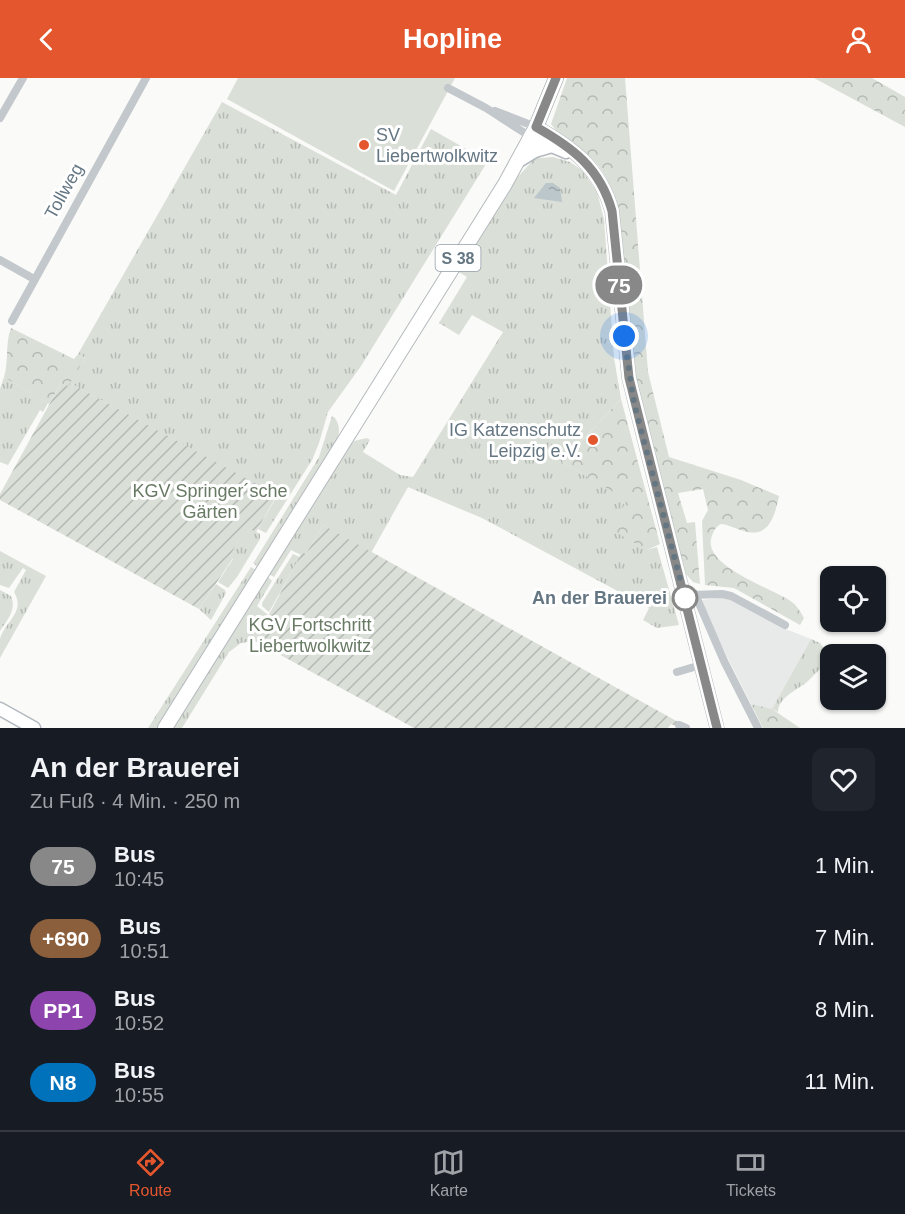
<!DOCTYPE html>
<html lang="de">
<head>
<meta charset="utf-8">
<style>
	:root { --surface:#171b24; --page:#20242c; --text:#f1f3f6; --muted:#9ea1a6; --line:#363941; --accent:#e4572e }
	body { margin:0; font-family:Helvetica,sans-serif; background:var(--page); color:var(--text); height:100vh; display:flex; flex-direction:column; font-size:22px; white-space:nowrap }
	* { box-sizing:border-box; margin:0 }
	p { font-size:20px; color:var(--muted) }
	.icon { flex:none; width:33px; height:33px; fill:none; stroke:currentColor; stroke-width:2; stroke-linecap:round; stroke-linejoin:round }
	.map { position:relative; height:650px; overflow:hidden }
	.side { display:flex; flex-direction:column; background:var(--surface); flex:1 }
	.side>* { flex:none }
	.badge { padding:0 12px; border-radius:20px; font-size:21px; line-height:39px }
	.tools { position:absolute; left:820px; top:488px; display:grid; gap:12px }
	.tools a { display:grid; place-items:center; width:66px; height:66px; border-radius:12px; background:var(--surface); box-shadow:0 2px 4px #0004; font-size:30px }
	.you { position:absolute; width:30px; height:30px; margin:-15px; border:4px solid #fff; border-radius:50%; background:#1a73e8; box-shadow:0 0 0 9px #1a73e833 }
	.map>.badge { position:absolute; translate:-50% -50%; box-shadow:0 0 0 3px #fff }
	.round { display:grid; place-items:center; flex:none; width:63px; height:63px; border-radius:12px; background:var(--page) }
	.overview { display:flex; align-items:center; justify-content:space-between; height:102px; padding:0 30px }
	h1 { font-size:28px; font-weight:700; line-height:45px }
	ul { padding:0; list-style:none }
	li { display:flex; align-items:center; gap:18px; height:72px; padding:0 30px }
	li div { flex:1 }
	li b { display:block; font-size:22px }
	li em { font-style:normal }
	li .badge { min-width:66px; font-weight:700; text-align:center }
	header { display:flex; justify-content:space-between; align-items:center; height:78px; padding:0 30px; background:var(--accent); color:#fff; font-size:27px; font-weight:700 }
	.menu { display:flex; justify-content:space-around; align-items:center; height:84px; border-top:2px solid var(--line); background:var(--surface); font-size:16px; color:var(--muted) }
	.menu a { display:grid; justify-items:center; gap:3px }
	.menu .selected { color:var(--accent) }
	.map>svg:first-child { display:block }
</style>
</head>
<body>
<header><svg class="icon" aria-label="back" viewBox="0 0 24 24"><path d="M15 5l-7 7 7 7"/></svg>Hopline<svg class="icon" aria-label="person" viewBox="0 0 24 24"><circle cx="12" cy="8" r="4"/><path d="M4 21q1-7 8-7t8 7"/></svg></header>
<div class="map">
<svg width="905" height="650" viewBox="0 0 905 650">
	<defs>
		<pattern id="grass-tufts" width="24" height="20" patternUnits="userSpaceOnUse" patternTransform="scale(1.5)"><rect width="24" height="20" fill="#dadfd7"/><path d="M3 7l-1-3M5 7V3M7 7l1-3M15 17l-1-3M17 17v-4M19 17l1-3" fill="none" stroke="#b4b9b4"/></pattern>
		<pattern id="forest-crowns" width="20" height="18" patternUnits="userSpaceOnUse" patternTransform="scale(1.5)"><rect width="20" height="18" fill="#dadfd7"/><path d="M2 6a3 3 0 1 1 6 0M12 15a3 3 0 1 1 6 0" fill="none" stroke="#b4b9b4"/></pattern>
		<pattern id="garden-furrows" width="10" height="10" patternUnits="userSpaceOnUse" patternTransform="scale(1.5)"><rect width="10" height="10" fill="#dadfd7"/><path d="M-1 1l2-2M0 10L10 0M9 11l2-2" fill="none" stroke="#b4b9b4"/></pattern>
		<pattern id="water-ripples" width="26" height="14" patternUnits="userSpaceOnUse" patternTransform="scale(1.5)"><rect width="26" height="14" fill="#bbc7cb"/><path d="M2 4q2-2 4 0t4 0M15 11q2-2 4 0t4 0" fill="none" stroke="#9ca6aa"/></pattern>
	</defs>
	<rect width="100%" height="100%" fill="#fafaf8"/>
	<path fill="#e8e9e9" d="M 724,519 L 783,550 L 811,561 L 772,631 L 751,626 L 707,539 L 702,522 Z"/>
	<path fill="url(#grass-tufts)" d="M 222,24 L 396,117 L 431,51 L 482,80 L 486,86 L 361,288 L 328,334 L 319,365 L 312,382 L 266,455 L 258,451 L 277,418 L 70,305 L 85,280 L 78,276 Z
		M 537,78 L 541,80 L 553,79 L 570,84 L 582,92 L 597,114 L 604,141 L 614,280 L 621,321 L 562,384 L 628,422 L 647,472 L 657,469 L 679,547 L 657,550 L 643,542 L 649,530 L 482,440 L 408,409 L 371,475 L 323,447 L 306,476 L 303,475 L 301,477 L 291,472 L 274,499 L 269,496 L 346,372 L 354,363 L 367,360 L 370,362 L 363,374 L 400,397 L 413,399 L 503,254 L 472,237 L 459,257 L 439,245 L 467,199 L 457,193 L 514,103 Z
		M 4,299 L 48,325 L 43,334 L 40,332 L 8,387 L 0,384 L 0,311 Z
		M 332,338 C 341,344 340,356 336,365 L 258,489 L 253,485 L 254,484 L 319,379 Z
		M 246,448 L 260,456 L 260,461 L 237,499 L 228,510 L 218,504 L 233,481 L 230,478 Z
		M 0,473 L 46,498 L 0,580 C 0,575 0,566 0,561 C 5,543 26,534 14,514 L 26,492 L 23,490 L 9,510 L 0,507 Z
		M 293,476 L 300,479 L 269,534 L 262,528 L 262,525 Z
		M 251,489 L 256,492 L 157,650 L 148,650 Z
		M 268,499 L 272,503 L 257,528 L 268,537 L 255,563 L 241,565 L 229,574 L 182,650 L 173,650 Z
		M 216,506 L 225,512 L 226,515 L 211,542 L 199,531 Z
		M 0,512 L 11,518 C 17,532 7,542 0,553 Z
		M 811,561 L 820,565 L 831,580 C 823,588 815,596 807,604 C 797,612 778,620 778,634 L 772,631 Z"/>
	<path fill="url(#forest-crowns)" d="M 567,0 L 625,0 L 648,294 L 669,379 L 741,402 L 779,418 C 775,437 769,461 744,453 C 736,451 730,447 721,446 C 715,449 713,454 711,461 C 705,488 770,510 789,522 C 796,526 800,533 804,540 L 800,547 L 734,510 L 705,507 L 702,443 L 708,432 L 703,411 L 678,415 L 687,445 L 695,444 L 700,506 L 693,504 L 686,496 C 666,426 644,355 632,283 C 624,231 623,177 617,124 C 611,110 605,94 594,83 C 581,69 561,62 551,46 Z
		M 814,0 L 872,0 L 905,19 L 905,49 Z
		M 11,250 L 74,281 L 78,276 L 85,280 L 68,309 L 61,305 L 49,326 L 4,299 C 9,283 5,265 11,250 Z
		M 621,321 L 660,466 L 647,472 L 610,451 L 627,422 L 562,384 Z
		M 751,626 L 772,631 L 800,650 L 763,650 Z"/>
	<path fill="url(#garden-furrows)" d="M 61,305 L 68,308 L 70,305 L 277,417 L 256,454 L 246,449 L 230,478 L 233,480 L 199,531 L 0,422 L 0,416 Z
		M 323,447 L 680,645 L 678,649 L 671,646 L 668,650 L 414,650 L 255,563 L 302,474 L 306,476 Z"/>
	<path fill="#dadfd7" d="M 238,0 L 455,0 L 394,113 L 227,21 Z"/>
	<path fill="url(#water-ripples)" d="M 546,105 L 553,105 L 560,110 L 562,124 L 534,120 Z"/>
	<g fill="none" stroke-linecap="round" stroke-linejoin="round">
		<defs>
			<path id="secondary" d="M 536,49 C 573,70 600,90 612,133 L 629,300 L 717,650
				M 531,59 L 566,74
				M 517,84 L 535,73 L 552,68
				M 0,631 L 34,650"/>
			<path id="primary" d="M 165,650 L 505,106 L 536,49 L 556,0"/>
		</defs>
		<use href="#secondary" stroke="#b3babf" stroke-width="15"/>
		<use href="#primary" stroke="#b5babe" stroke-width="16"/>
		<path stroke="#c3c8cc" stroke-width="8" d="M 448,10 L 486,30 L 531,59
			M 495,33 L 536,49
			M 0,40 L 23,0
			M 0,182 L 34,201
			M 12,243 L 146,0
			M 695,516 L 724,583 L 758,650
			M 691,517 L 722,516 L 731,518 L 785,547
			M 677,594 L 701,587
			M 679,647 L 686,650"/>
		<use href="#secondary" stroke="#fff" stroke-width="12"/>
		<use href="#primary" stroke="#fff" stroke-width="14"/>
	</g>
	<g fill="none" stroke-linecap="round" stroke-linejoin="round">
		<defs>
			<path id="line" d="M 556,0 L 536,49 C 573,70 600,90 612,133 L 629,300 L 717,650"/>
		</defs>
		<use href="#line" stroke="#fff" stroke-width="14"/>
		<use href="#line" stroke="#888" stroke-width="9"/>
		<path stroke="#657683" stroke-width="6" stroke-dasharray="0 10.8" d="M 624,258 L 634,325 L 685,520"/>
	</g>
	<g fill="#e4572e" stroke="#fff" stroke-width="2">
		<circle cx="364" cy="67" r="6"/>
		<circle cx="593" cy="362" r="6"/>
	</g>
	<circle fill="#fff" stroke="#888" stroke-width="3" cx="685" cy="520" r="12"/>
	<g text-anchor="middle" stroke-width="6" stroke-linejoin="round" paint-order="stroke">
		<rect fill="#fff" stroke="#939fa8" stroke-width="1.5" x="435.5" y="167" width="45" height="26" rx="4.5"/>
		<g font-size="16" font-weight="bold" fill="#657683">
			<text x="458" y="186">S 38</text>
		</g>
		<g font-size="18" fill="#657683" stroke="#fff" text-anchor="start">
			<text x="376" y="63">SV<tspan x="376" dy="21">Liebertwolkwitz</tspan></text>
			<text x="581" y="358" text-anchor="end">IG Katzenschutz<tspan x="581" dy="21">Leipzig e.V.</tspan></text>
		</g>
		<g font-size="18" fill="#657683" stroke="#fff">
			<text transform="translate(64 113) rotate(-61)" y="6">Tollweg</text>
		</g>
		<g font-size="18" fill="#687a64" stroke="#fff">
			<text x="210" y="419">KGV Springer´sche<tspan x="210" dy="21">Gärten</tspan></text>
			<text x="310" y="553">KGV Fortschritt<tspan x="310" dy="21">Liebertwolkwitz</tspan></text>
		</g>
		<g font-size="18" font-weight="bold" fill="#657683" stroke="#fff" text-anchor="end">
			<text x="667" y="526">An der Brauerei</text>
		</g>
	</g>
</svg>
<div class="tools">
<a><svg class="icon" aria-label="locate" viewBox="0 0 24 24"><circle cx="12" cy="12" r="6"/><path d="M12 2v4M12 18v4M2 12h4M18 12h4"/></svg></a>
<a><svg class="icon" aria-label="layers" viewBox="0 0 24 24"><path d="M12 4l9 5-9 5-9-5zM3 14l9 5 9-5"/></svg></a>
</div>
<div class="you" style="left:624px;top:258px"></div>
<b class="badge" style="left:619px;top:207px;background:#888;color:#fff">75</b>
</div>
<section class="side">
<div class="overview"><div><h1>An der Brauerei</h1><p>Zu Fuß · 4 Min. · 250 m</p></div><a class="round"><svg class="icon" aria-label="heart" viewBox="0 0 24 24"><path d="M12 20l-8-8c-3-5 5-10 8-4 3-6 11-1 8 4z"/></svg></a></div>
<ul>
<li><span class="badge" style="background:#888;color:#fff">75</span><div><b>Bus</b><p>10:45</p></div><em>1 Min.</em></li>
<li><span class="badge" style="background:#8b5e3c;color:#fff">+690</span><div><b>Bus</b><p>10:51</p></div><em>7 Min.</em></li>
<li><span class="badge" style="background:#8e44ad;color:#fff">PP1</span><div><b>Bus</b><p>10:52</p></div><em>8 Min.</em></li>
<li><span class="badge" style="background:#0072bc;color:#fff">N8</span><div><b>Bus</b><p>10:55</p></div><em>11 Min.</em></li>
</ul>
</section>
<nav class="menu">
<a class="selected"><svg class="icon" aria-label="directions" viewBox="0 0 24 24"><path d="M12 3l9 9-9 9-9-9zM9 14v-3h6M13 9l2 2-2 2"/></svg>Route</a>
<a><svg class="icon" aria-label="map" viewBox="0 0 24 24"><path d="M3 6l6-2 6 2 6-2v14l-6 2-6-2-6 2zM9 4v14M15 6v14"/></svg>Karte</a>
<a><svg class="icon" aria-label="tickets" viewBox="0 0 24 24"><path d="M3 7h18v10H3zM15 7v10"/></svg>Tickets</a>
</nav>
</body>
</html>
